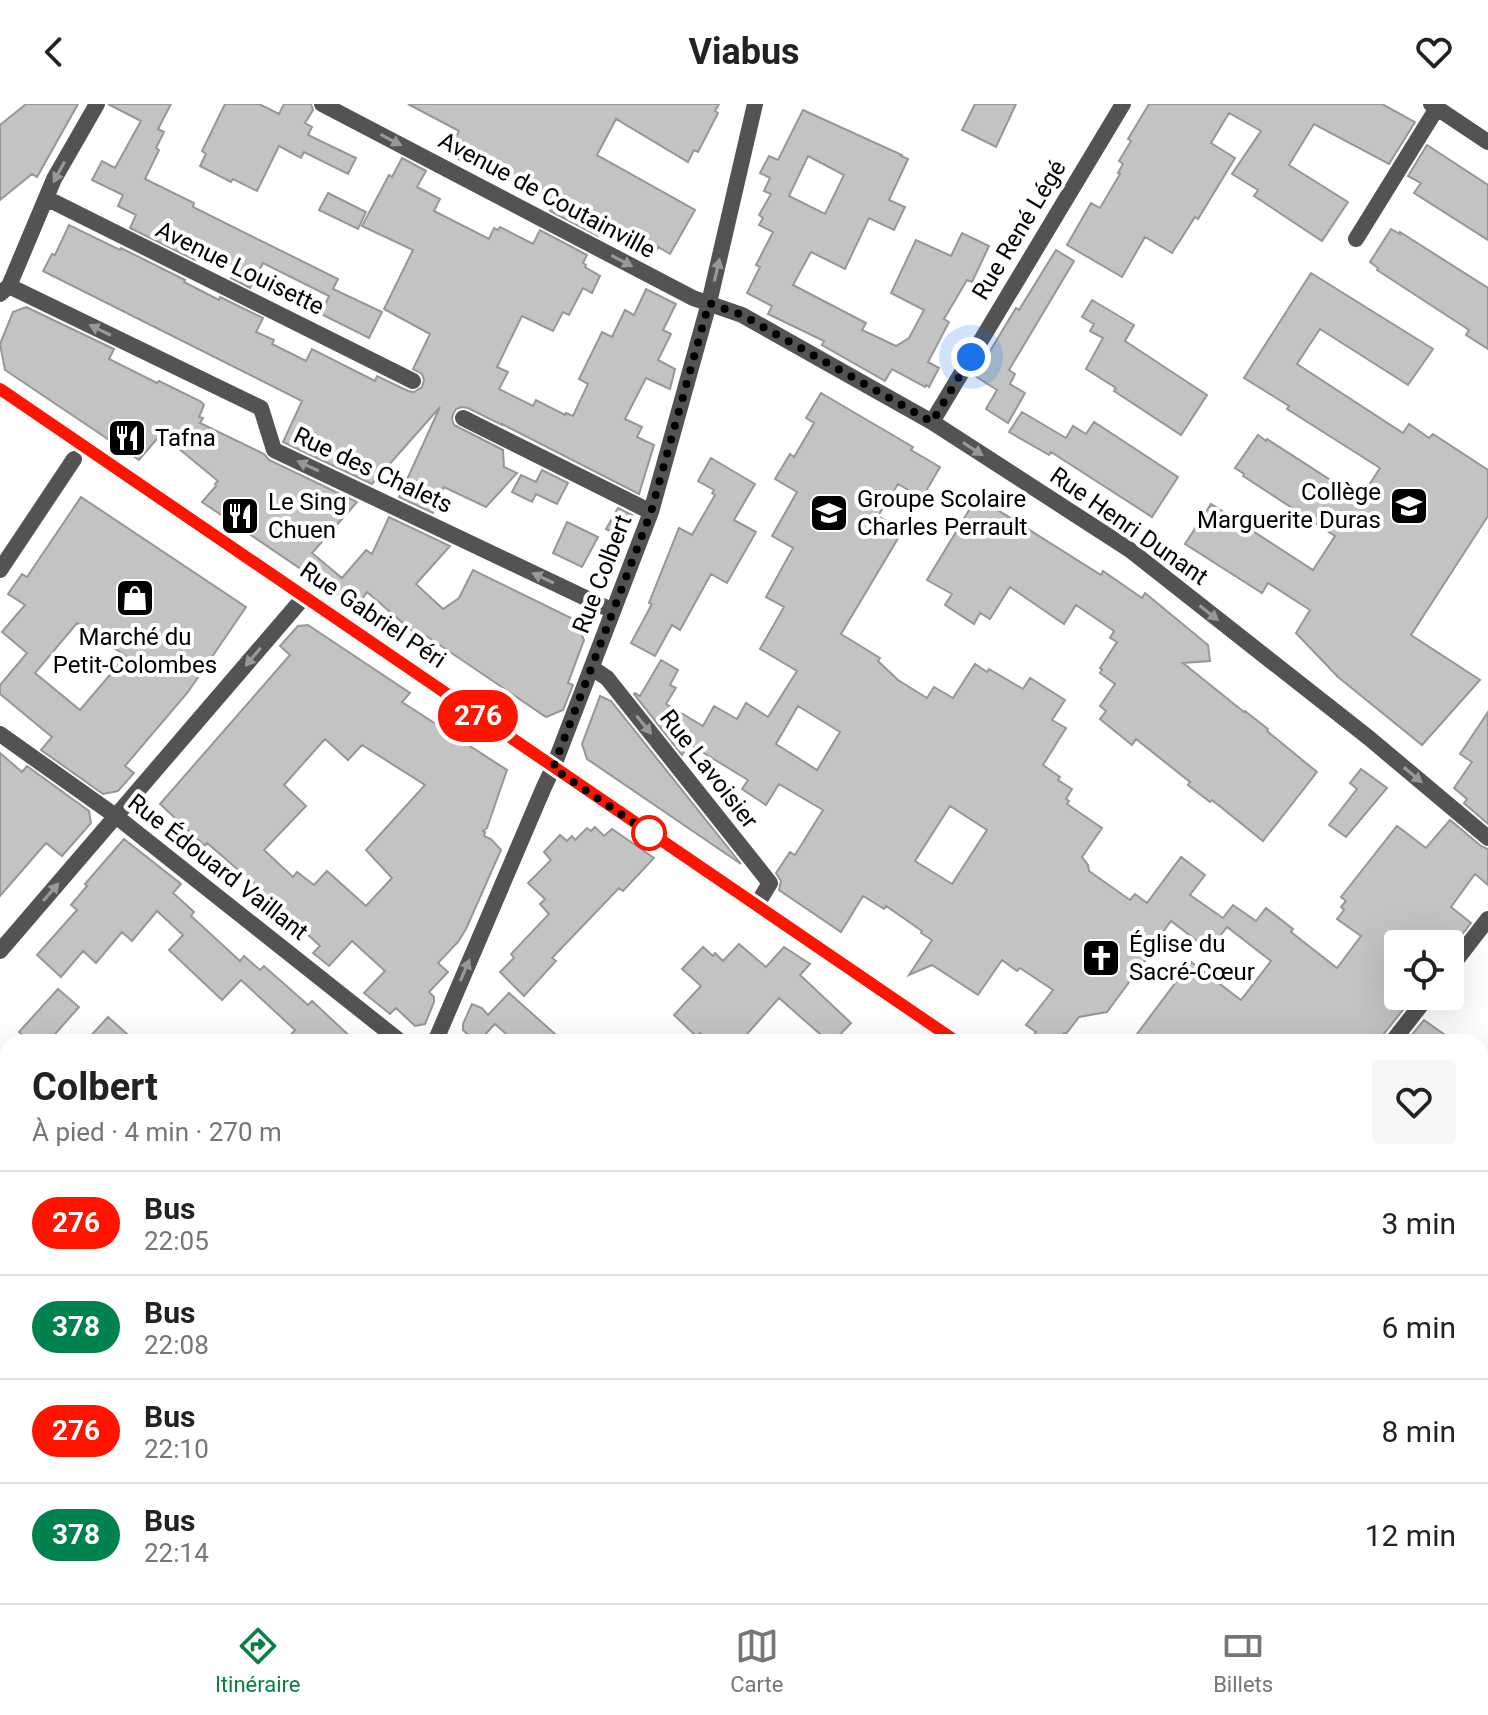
<!DOCTYPE html>
<html lang="fr">
<head>
<meta charset="utf-8">
<style>
	:root { --surface:#fff; --page:#f6f6f6; --text:#222; --muted:#767676; --line:#e0e0e0; --accent:#0b8043 }
	body { margin:0; font-family:Roboto,sans-serif; background:var(--page); color:var(--text); height:100vh; display:flex; flex-direction:column; font-size:30px; white-space:nowrap }
	* { box-sizing:border-box; margin:0 }
	p { font-size:26px; color:var(--muted) }
	.icon { flex:none; width:44px; height:44px; fill:none; stroke:currentColor; stroke-width:2; stroke-linecap:round; stroke-linejoin:round }
	.map { position:relative; flex:1; overflow:hidden }
	.drawer { position:absolute; left:0px; top:930px; width:1488px; height:570px; display:flex; flex-direction:column; background:var(--surface); border-radius:24px 24px 0 0; box-shadow:0 8px 32px #0002 }
	.drawer>* { flex:none }
	.badge { padding:0 16px; border-radius:26px; font-size:28px; line-height:52px }
	.tools { position:absolute; left:1384px; top:826px; display:grid; gap:16px }
	.tools a { display:grid; place-items:center; width:80px; height:80px; border-radius:8px; background:var(--surface); box-shadow:0 8px 32px #0002; font-size:40px }
	.you { position:absolute; width:40px; height:40px; margin:-20px; border:6px solid #fff; border-radius:50%; background:#1a73e8; box-shadow:0 0 0 12px #1a73e833 }
	.map>.badge { position:absolute; translate:-50% -50%; box-shadow:0 0 0 4px #fff }
	.round { display:grid; place-items:center; flex:none; width:84px; height:84px; border-radius:8px; background:var(--page) }
	.summary { display:flex; align-items:center; justify-content:space-between; height:136px; padding:0 32px }
	h1 { font-size:38px; font-weight:700; line-height:60px }
	ul { padding:0; list-style:none }
	li { display:flex; align-items:center; gap:24px; height:104px; padding:0 32px; border-top:2px solid var(--line) }
	li div { flex:1 }
	li b { display:block; font-size:30px }
	li em { font-style:normal }
	li .badge { min-width:88px; font-weight:700; text-align:center }
	header { display:flex; justify-content:space-between; align-items:center; height:104px; padding:0 32px; background:var(--surface); font-size:36px; font-weight:700 }
	.menu { display:flex; justify-content:space-around; align-items:center; height:112px; border-top:2px solid var(--line); background:var(--surface); font-size:22px; color:var(--muted) }
	.menu a { display:grid; justify-items:center; gap:4px }
	.menu .active { color:var(--accent) }
	.map>svg:first-child { display:block }
</style>
</head>
<body>
<header><svg class="icon" aria-label="back" viewBox="0 0 24 24"><path d="M15 5l-7 7 7 7"/></svg>Viabus<svg class="icon" aria-label="heart" viewBox="0 0 24 24"><path d="M12 20l-8-8c-3-5 5-10 8-4 3-6 11-1 8 4z"/></svg></header>
<div class="map">
<svg width="1488" height="1499" viewBox="0 0 1488 1499">
	<rect width="100%" height="100%" fill="#fff"/>
	<path fill="#c3c3c3" stroke="#979797" stroke-width="2" fill-rule="evenodd" d="M 26,0 L 78,0 L 37,73 L 32,70 L 0,96 L 0,21 Z
		M 108,0 L 171,0 L 158,25 L 164,28 L 156,44 L 159,46 L 145,75 L 194,99 L 193,103 L 338,175 L 333,185 L 382,208 L 369,234 L 321,210 L 329,192 L 263,159 L 250,184 L 231,174 L 237,163 L 200,146 L 195,156 L 130,124 L 136,111 L 118,102 L 123,91 L 92,76 L 102,57 L 115,64 L 141,17 Z
		M 225,0 L 259,0 L 279,10 L 284,0 L 311,0 L 313,6 L 305,19 L 312,23 L 308,31 L 356,54 L 348,70 L 304,48 L 301,54 L 279,42 L 257,87 L 233,75 L 231,78 L 200,62 L 206,50 L 202,47 Z
		M 408,0 L 719,0 L 715,7 L 718,9 L 698,48 L 694,46 L 688,58 L 616,15 L 597,51 L 695,106 L 670,150 L 658,143 L 655,149 L 605,121 L 598,132 L 550,107 L 551,104 L 545,101 L 549,94 L 493,63 L 489,71 L 447,49 L 459,27 Z
		M 975,0 L 1016,0 L 996,43 L 962,26 Z
		M 1149,0 L 1382,0 L 1415,18 L 1389,60 L 1314,20 L 1289,61 L 1348,98 L 1322,137 L 1254,92 L 1258,86 L 1232,70 L 1261,27 L 1229,9 L 1211,39 L 1235,54 L 1198,115 L 1195,113 L 1172,149 L 1145,133 L 1122,173 L 1067,141 L 1091,99 L 1100,104 L 1120,70 L 1118,69 L 1123,60 L 1119,57 L 1131,37 L 1128,35 Z
		M 803,6 L 902,51 L 901,52 L 908,55 L 889,96 L 905,103 L 894,126 L 869,114 L 845,165 L 811,148 L 793,181 L 866,219 L 862,226 L 896,242 L 909,234 L 924,206 L 891,189 L 916,136 L 951,152 L 962,129 L 989,142 L 972,178 L 967,176 L 944,215 L 949,218 L 928,258 L 939,264 L 929,283 L 926,281 L 925,283 L 892,265 L 885,277 L 822,241 L 824,237 L 768,210 L 772,202 L 747,189 L 760,163 L 756,161 L 773,128 L 759,121 L 763,114 L 759,111 L 771,90 L 764,87 L 770,74 L 760,69 L 769,52 L 778,56 ZM 808,52 L 844,71 L 825,110 L 789,92 Z
		M 1427,41 L 1488,81 L 1488,136 L 1414,89 L 1421,79 L 1408,72 Z
		M 402,54 L 426,67 L 417,83 L 440,95 L 434,107 L 489,135 L 494,124 L 498,126 L 500,123 L 533,140 L 540,126 L 587,151 L 583,159 L 586,161 L 585,163 L 600,172 L 592,189 L 583,184 L 569,211 L 563,208 L 553,227 L 522,212 L 497,263 L 508,268 L 499,285 L 533,302 L 536,296 L 565,311 L 566,309 L 573,312 L 588,280 L 579,275 L 602,228 L 612,233 L 625,206 L 634,211 L 646,185 L 676,200 L 663,226 L 671,230 L 658,256 L 675,265 L 670,285 L 646,274 L 625,315 L 642,323 L 637,333 L 654,341 L 639,390 L 502,320 L 502,321 L 468,304 L 462,303 L 456,305 L 453,310 L 452,315 L 454,321 L 503,346 L 504,363 L 517,369 L 486,403 L 444,383 L 433,409 L 399,393 L 440,303 L 372,380 L 283,338 L 302,297 L 43,167 L 52,150 L 55,151 L 69,121 L 120,146 L 121,144 L 185,176 L 184,178 L 219,196 L 220,193 L 263,214 L 256,228 L 274,236 L 272,240 L 306,257 L 312,245 L 375,277 L 377,272 L 408,287 L 414,288 L 422,283 L 424,276 L 422,270 L 413,265 L 430,230 L 384,205 L 413,146 L 362,122 L 389,71 L 392,73 Z
		M 328,89 L 366,108 L 358,125 L 319,106 Z
		M 1391,125 L 1400,130 L 1400,128 L 1488,184 L 1488,245 L 1466,231 L 1469,226 L 1377,166 L 1378,164 L 1370,158 Z
		M 1056,146 L 1074,157 L 1009,266 L 1015,270 L 1010,280 L 1025,289 L 1008,319 L 986,305 L 997,286 L 975,272 L 1016,204 L 1019,206 Z
		M 1311,169 L 1433,245 L 1408,281 L 1320,225 L 1297,260 L 1403,329 L 1409,320 L 1429,334 L 1433,330 L 1488,366 L 1488,412 L 1411,531 L 1480,576 L 1422,641 L 1338,573 L 1296,529 L 1310,506 L 1268,479 L 1262,489 L 1185,440 L 1211,400 L 1313,466 L 1335,432 L 1243,372 L 1244,370 L 1235,364 L 1258,331 L 1266,337 L 1267,335 L 1360,395 L 1380,364 L 1287,305 L 1289,302 L 1244,274 Z
		M 1092,196 L 1134,221 L 1125,237 L 1207,291 L 1181,331 L 1114,287 L 1116,284 L 1086,265 L 1103,234 L 1090,227 L 1094,220 L 1082,213 Z
		M 26,203 L 114,245 L 109,255 L 157,279 L 159,277 L 200,297 L 204,301 L 199,313 L 203,314 L 200,319 L 264,350 L 269,356 L 357,398 L 312,449 L 342,474 L 366,446 L 372,450 L 389,413 L 450,442 L 416,480 L 443,505 L 459,494 L 473,466 L 575,516 L 584,536 L 568,579 L 573,581 L 563,606 L 546,613 L 422,529 L 419,533 L 367,488 L 357,503 L 202,398 L 216,382 L 215,380 L 218,377 L 161,330 L 139,356 L 5,266 L 0,240 L 13,208 Z
		M 821,289 L 913,343 L 911,346 L 940,363 L 922,394 L 898,380 L 878,412 L 903,426 L 841,530 L 880,554 L 878,557 L 898,576 L 927,594 L 934,583 L 953,594 L 975,560 L 987,568 L 989,565 L 1023,585 L 1030,574 L 1065,596 L 1052,616 L 1066,624 L 1043,661 L 1060,673 L 1058,676 L 1072,685 L 1066,695 L 1069,697 L 1067,700 L 1102,724 L 1082,753 L 1088,761 L 1089,767 L 1130,796 L 1135,790 L 1147,799 L 1181,753 L 1205,771 L 1190,791 L 1223,814 L 1233,801 L 1256,817 L 1266,804 L 1293,825 L 1291,828 L 1337,864 L 1361,832 L 1337,815 L 1344,806 L 1341,803 L 1346,797 L 1341,793 L 1397,722 L 1426,744 L 1450,716 L 1481,742 L 1488,745 L 1488,781 L 1475,770 L 1451,803 L 1471,819 L 1451,845 L 1450,840 L 1398,840 L 1398,892 L 1403,892 L 1410,897 L 1383,931 L 1381,938 L 1131,938 L 1191,858 L 1241,896 L 1271,857 L 1227,823 L 1209,846 L 1171,817 L 1150,846 L 1152,847 L 1107,908 L 1079,913 L 1066,930 L 1064,929 L 1057,938 L 1029,938 L 1036,928 L 1026,921 L 1053,886 L 1020,864 L 1017,867 L 1002,856 L 978,891 L 932,861 L 909,871 L 932,836 L 921,829 L 922,827 L 886,802 L 884,805 L 863,792 L 841,828 L 779,786 L 781,777 L 776,769 L 790,748 L 795,751 L 823,706 L 779,680 L 766,701 L 742,685 L 748,676 L 689,640 L 682,651 L 634,590 L 635,589 L 640,592 L 661,556 L 678,566 L 670,581 L 676,584 L 666,600 L 703,622 L 714,602 L 737,615 L 746,599 L 768,613 L 797,567 L 760,545 L 784,503 L 766,493 L 793,444 L 772,432 L 797,388 L 775,375 L 790,350 L 794,353 L 814,319 L 806,314 ZM 798,602 L 840,628 L 817,666 L 776,640 ZM 950,702 L 987,726 L 952,780 L 915,757 Z
		M 1022,308 L 1066,334 L 1073,322 L 1086,330 L 1094,318 L 1178,373 L 1152,413 L 1051,348 L 1049,351 L 1009,328 Z
		M 711,354 L 755,380 L 734,416 L 756,428 L 727,479 L 711,470 L 680,526 L 672,521 L 655,552 L 631,539 L 652,500 L 649,499 L 679,424 L 692,431 L 715,391 L 712,389 L 714,386 L 698,377 Z
		M 542,366 L 568,379 L 557,400 L 536,390 L 532,398 L 512,388 L 521,371 L 536,378 Z
		M 81,393 L 246,503 L 188,588 L 125,662 L 134,669 L 118,687 L 103,690 L 41,646 L 52,633 L 0,590 L 0,581 L 27,549 L 2,528 L 25,501 L 8,490 L 22,470 L 27,473 ZM 77,519 L 126,552 L 80,606 L 35,569 Z
		M 977,393 L 1101,471 L 1103,467 L 1142,494 L 1145,489 L 1208,541 L 1210,557 L 1183,559 L 1244,608 L 1245,607 L 1268,625 L 1267,627 L 1317,668 L 1263,737 L 1212,696 L 1210,698 L 1188,681 L 1190,678 L 1136,635 L 1132,641 L 1100,615 L 1106,607 L 1100,602 L 1115,580 L 1100,569 L 1102,566 L 1100,564 L 1117,538 L 1110,534 L 1114,527 L 1076,501 L 1064,520 L 1010,483 L 990,515 L 980,509 L 974,520 L 945,501 L 952,490 L 927,476 Z
		M 618,404 L 632,411 L 623,434 L 606,425 Z
		M 567,418 L 598,433 L 582,463 L 553,449 Z
		M 308,521 L 410,589 L 402,598 L 507,666 L 487,724 L 483,727 L 485,728 L 484,732 L 491,735 L 501,746 L 466,825 L 458,838 L 438,859 L 448,868 L 429,888 L 434,893 L 434,898 L 425,920 L 415,922 L 396,904 L 390,910 L 364,889 L 385,867 L 352,837 L 329,862 L 313,849 L 320,842 L 243,770 L 207,739 L 205,742 L 160,700 L 290,551 L 280,542 L 298,522 ZM 325,635 L 348,656 L 362,641 L 425,681 L 366,746 L 392,774 L 366,802 L 327,767 L 314,781 L 297,768 L 293,773 L 264,746 L 306,702 L 284,681 Z
		M 600,592 L 611,597 L 741,760 L 587,655 L 582,640 Z
		M 1488,608 L 1488,720 L 1464,699 L 1467,695 L 1454,684 L 1472,658 L 1460,650 Z
		M 0,649 L 22,668 L 27,662 L 89,707 L 91,719 L 62,752 L 46,739 L 0,792 Z
		M 1361,665 L 1387,684 L 1346,733 L 1329,721 L 1357,685 L 1350,679 Z
		M 595,723 L 604,732 L 612,725 L 654,754 L 623,787 L 619,784 L 552,854 L 556,857 L 524,892 L 500,868 L 514,854 L 511,850 L 549,810 L 540,800 L 545,795 L 528,779 L 551,756 L 544,748 L 560,731 L 567,737 L 572,732 L 575,736 L 587,724 L 591,727 Z
		M 124,735 L 181,780 L 173,789 L 194,808 L 191,812 L 240,857 L 244,852 L 260,866 L 264,862 L 308,901 L 312,897 L 356,938 L 285,938 L 295,926 L 241,876 L 222,896 L 169,846 L 183,831 L 157,807 L 132,837 L 122,828 L 96,859 L 83,847 L 61,873 L 37,851 L 77,806 L 71,801 L 87,782 L 85,780 Z
		M 739,840 L 766,863 L 784,843 L 810,860 L 800,871 L 851,919 L 833,938 L 829,938 L 779,894 L 740,938 L 709,938 L 700,929 L 697,933 L 674,911 L 701,882 L 682,865 L 703,843 L 713,852 L 715,849 L 723,857 Z
		M 58,885 L 79,903 L 48,938 L 30,938 L 19,928 Z
		M 509,889 L 564,938 L 515,938 L 495,920 L 478,938 L 476,938 L 463,926 L 463,920 L 472,900 L 482,904 L 488,911 Z
		M 108,913 L 136,938 L 85,938 Z
		M 1424,916 L 1455,938 L 1406,938 Z"/>
	<g fill="none" stroke-linecap="round" stroke-linejoin="round">
		<path stroke="#535353" stroke-width="16" d="M 0,466 L 74,355"/>
		<path stroke="#535353" stroke-width="16" d="M 322,0 L 693,194 L 742,211 L 932,318 L 1130,446 L 1369,634 L 1488,734
			M 1431,0 L 1488,38
			M 46,94 L 413,277
			M 1356,135 L 1437,4
			M 9,182 L 261,304 L 274,346 L 613,507
			M 0,190 L 9,182 L 54,75 L 97,0
			M 463,314 L 651,408
			M 932,318 L 1123,0
			M 592,564 L 607,574 L 770,779 L 756,802
			M 0,630 L 117,713 L 401,938
			M 0,847 L 304,493
			M 1450,864 L 1488,815
			M 435,938 L 544,683 L 553,664 L 651,408 L 709,199 L 755,0
			M 1392,938 L 1428,892
			M 0,1110 L 8,1116
			M 1480,1351 L 1488,1356
			M 378,1492 L 382,1499
			M 628,1492 L 635,1499
			M 1160,1492 L 1171,1499
			M 164,1499 L 168,1492
			M 566,1499 L 573,1492"/>
		<path stroke="#202020" stroke-width="16" d="M 0,285 L 957,938
			M 1480,1284 L 1488,1290"/>
	</g>
	<defs><path id="oneway-solid" d="M-6-.8H1V-3.2L6.5 0L1 3.2V.8H-6Z" transform="scale(2)"/></defs>
	<g fill="#989898">
		<use href="#oneway-solid" transform="translate(391 36) rotate(28)"/>
		<use href="#oneway-solid" transform="translate(59 68) rotate(118)"/>
		<use href="#oneway-solid" transform="translate(622 157) rotate(28)"/>
		<use href="#oneway-solid" transform="translate(717 166) rotate(-77)"/>
		<use href="#oneway-solid" transform="translate(100 226) rotate(-154)"/>
		<use href="#oneway-solid" transform="translate(973 345) rotate(33)"/>
		<use href="#oneway-solid" transform="translate(308 362) rotate(-155)"/>
		<use href="#oneway-solid" transform="translate(543 474) rotate(-155)"/>
		<use href="#oneway-solid" transform="translate(1209 509) rotate(38)"/>
		<use href="#oneway-solid" transform="translate(253 553) rotate(130)"/>
		<use href="#oneway-solid" transform="translate(644 621) rotate(51)"/>
		<use href="#oneway-solid" transform="translate(1413 671) rotate(40)"/>
		<use href="#oneway-solid" transform="translate(51 788) rotate(-49)"/>
		<use href="#oneway-solid" transform="translate(465 866) rotate(-67)"/>
	</g>
	<g fill="none" stroke-linecap="round" stroke-linejoin="round">
		<defs>
			<path id="line" d="M 0,285 L 957,938"/>
		</defs>
		<use href="#line" stroke="#fff" stroke-width="18"/>
		<use href="#line" stroke="#ff1400" stroke-width="12"/>
		<path stroke="#000" stroke-width="8" stroke-dasharray="0 14.4" d="M 649,729 L 653,732 L 553,664 L 651,408 L 709,199 L 742,211 L 932,318 L 971,253"/>
	</g>
	<defs>
		<symbol id="restaurant-square" viewBox="-11 -11 22 22"><rect x="-9" y="-9" width="18" height="18" rx="4" fill="#000" stroke="#fff"/><path d="M-5-6h1v4h1v-4h1v4h1v-4h1v5L-1.5 .5V6h-2V.5L-5-1ZM5-6V6H3V1.5H1.5Q1.5-4 5-6Z" fill="#fff"/></symbol>
		<symbol id="school-square" viewBox="-11 -11 22 22"><rect x="-9" y="-9" width="18" height="18" rx="4" fill="#000" stroke="#fff"/><path d="M0-5L7-2L0 1L-7-2ZM-4 1L0 2.5L4 1V4Q0 6-4 4Z" fill="#fff"/></symbol>
		<symbol id="shop-square" viewBox="-11 -11 22 22"><rect x="-9" y="-9" width="18" height="18" rx="4" fill="#000" stroke="#fff"/><path d="M-5-2.5h2.3a2.7 3.5 0 0 1 5.4 0H5L5.5 6h-11ZM-1.5-2.5h3a1.5 2.3 0 0 0-3 0Z" fill="#fff"/></symbol>
		<symbol id="church-square" viewBox="-11 -11 22 22"><rect x="-9" y="-9" width="18" height="18" rx="4" fill="#000" stroke="#fff"/><path d="M-1.2-6h2.4v3.5h3.3v2.4h-3.3V6h-2.4V-.1h-3.3v-2.4h3.3Z" fill="#fff"/></symbol>
	</defs>
	<g fill-rule="evenodd">
		<use href="#restaurant-square" x="105" y="312" width="44" height="44"/>
		<use href="#school-square" x="1387" y="380" width="44" height="44"/>
		<use href="#school-square" x="807" y="387" width="44" height="44"/>
		<use href="#restaurant-square" x="218" y="390" width="44" height="44"/>
		<use href="#shop-square" x="113" y="472" width="44" height="44"/>
		<use href="#church-square" x="1079" y="832" width="44" height="44"/>
	</g>
	<circle fill="#fff" stroke="#ff1400" stroke-width="4" cx="649" cy="729" r="16"/>
	<g text-anchor="middle" stroke-width="8" stroke-linejoin="round" paint-order="stroke">
		<g font-size="24" fill="#000" stroke="#fff">
			<text transform="translate(547 91) rotate(28)" y="8">Avenue de Coutainville</text>
			<text transform="translate(1019 126) rotate(-59)" y="8">Rue René Légé</text>
			<text transform="translate(240 164) rotate(26)" y="8">Avenue Louisette</text>
			<text transform="translate(373 366) rotate(25)" y="8">Rue des Chalets</text>
			<text transform="translate(1129 422) rotate(35)" y="8">Rue Henri Dunant</text>
			<text transform="translate(602 470) rotate(-69)" y="8">Rue Colbert</text>
			<text transform="translate(373 511) rotate(34)" y="8">Rue Gabriel Péri</text>
			<text transform="translate(709 665) rotate(52)" y="8">Rue Lavoisier</text>
			<text transform="translate(218 763) rotate(38)" y="8">Rue Édouard Vaillant</text>
		</g>
		<g font-size="24" fill="#000" stroke="#fff" text-anchor="start">
			<text x="155" y="342">Tafna</text>
			<text x="1381" y="396" text-anchor="end">Collège<tspan x="1381" dy="28">Marguerite Duras</tspan></text>
			<text x="857" y="403">Groupe Scolaire<tspan x="857" dy="28">Charles Perrault</tspan></text>
			<text x="268" y="406">Le Sing<tspan x="268" dy="28">Chuen</tspan></text>
			<text x="135" y="541" text-anchor="middle">Marché du<tspan x="135" dy="28">Petit-Colombes</tspan></text>
			<text x="1129" y="848">Église du<tspan x="1129" dy="28">Sacré-Cœur</tspan></text>
		</g>
	</g>
</svg>
<div class="tools">
<a><svg class="icon" aria-label="locate" viewBox="0 0 24 24"><circle cx="12" cy="12" r="6"/><path d="M12 2v4M12 18v4M2 12h4M18 12h4"/></svg></a>
</div>
<div class="you" style="left:971px;top:253px"></div>
<b class="badge" style="left:478px;top:612px;background:#ff1400;color:#fff">276</b>
<section class="drawer">
<div class="summary"><div><h1>Colbert</h1><p>À pied · 4 min · 270 m</p></div><a class="round"><svg class="icon" aria-label="heart" viewBox="0 0 24 24"><path d="M12 20l-8-8c-3-5 5-10 8-4 3-6 11-1 8 4z"/></svg></a></div>
<ul>
<li><span class="badge" style="background:#ff1400;color:#fff">276</span><div><b>Bus</b><p>22:05</p></div><em>3 min</em></li>
<li><span class="badge" style="background:#00824e;color:#fff">378</span><div><b>Bus</b><p>22:08</p></div><em>6 min</em></li>
<li><span class="badge" style="background:#ff1400;color:#fff">276</span><div><b>Bus</b><p>22:10</p></div><em>8 min</em></li>
<li><span class="badge" style="background:#00824e;color:#fff">378</span><div><b>Bus</b><p>22:14</p></div><em>12 min</em></li>
</ul>
</section>
</div>
<nav class="menu">
<a class="active"><svg class="icon" aria-label="directions" viewBox="0 0 24 24"><path d="M12 3l9 9-9 9-9-9zM9 14v-3h6M13 9l2 2-2 2"/></svg>Itinéraire</a>
<a><svg class="icon" aria-label="map" viewBox="0 0 24 24"><path d="M3 6l6-2 6 2 6-2v14l-6 2-6-2-6 2zM9 4v14M15 6v14"/></svg>Carte</a>
<a><svg class="icon" aria-label="tickets" viewBox="0 0 24 24"><path d="M3 7h18v10H3zM15 7v10"/></svg>Billets</a>
</nav>
</body>
</html>
